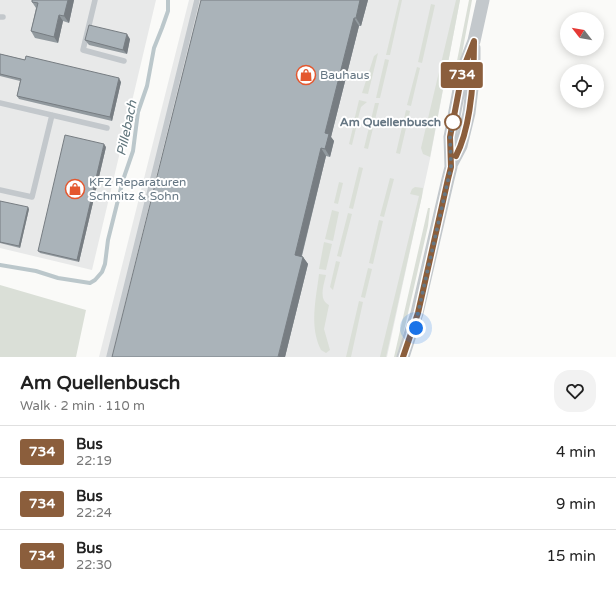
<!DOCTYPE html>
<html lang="en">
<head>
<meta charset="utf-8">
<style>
	:root { --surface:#fff; --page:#f2f2f2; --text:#222; --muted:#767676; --line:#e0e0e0 }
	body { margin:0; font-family:"Varela Round",sans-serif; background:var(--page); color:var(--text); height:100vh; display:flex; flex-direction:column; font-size:15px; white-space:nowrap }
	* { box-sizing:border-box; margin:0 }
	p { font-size:13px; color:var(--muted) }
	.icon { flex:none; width:22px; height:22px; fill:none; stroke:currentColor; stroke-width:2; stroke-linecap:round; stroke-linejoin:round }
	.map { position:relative; height:357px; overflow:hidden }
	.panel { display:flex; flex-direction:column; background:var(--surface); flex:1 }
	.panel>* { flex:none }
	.badge { padding:0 8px; border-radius:3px; font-size:14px; line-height:26px }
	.needle { width:26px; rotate:301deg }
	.buttons { position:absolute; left:560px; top:12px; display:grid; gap:8px }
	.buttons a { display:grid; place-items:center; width:44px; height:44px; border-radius:50%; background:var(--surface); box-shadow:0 2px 10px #0003; font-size:20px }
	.you { position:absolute; width:20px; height:20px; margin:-10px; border:3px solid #fff; border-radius:50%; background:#1a73e8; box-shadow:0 0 0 6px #1a73e833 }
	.map>.badge { position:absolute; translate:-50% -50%; box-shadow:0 0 0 2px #fff }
	.round { display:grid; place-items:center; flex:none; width:42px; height:42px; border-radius:16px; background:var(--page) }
	.summary { display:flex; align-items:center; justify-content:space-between; height:68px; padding:0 20px }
	h1 { font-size:19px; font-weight:800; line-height:30px }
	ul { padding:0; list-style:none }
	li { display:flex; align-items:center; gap:12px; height:52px; padding:0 20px; border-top:1px solid var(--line) }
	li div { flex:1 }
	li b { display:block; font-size:15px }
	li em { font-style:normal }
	li .badge { min-width:44px; font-weight:700; text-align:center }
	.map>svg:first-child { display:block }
</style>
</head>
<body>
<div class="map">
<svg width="616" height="357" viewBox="0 0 616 357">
	<rect width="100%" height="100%" fill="#fafaf8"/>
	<path fill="#e8e9e9" d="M 0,0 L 156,0 L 92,270 L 0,248 Z
		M 189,0 L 460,0 L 430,159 L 387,357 L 99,357 Z"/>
	<path fill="#dadfd7" d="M 399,0 L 402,0 L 390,55 L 386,55 Z
		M 456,0 L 460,0 L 430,157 L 423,154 L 421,148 Z
		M 469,0 L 472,0 L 456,86 L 452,86 Z
		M 431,4 L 435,5 L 422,63 L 418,62 Z
		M 378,53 L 368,94 L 362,93 L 374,56 Z
		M 385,59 L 389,60 L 380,98 L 376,98 Z
		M 417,67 L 420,68 L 411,106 L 407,105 Z
		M 359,100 L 367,102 L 361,107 L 357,122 L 354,121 Z
		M 375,103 L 379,103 L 368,149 L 364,148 Z
		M 406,110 L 410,111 L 400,154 L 396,153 Z
		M 354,123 L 357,124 L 352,145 L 349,144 Z
		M 359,167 L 363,168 L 353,209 L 349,208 Z
		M 390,178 L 394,179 L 384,217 L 380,216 Z
		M 339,182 L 343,183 L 338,204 L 334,203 Z
		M 415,187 L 423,188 L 422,196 L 386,357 L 380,357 L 419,196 L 410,194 L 412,189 Z
		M 428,208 L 430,208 L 428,226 L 398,357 L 394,357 Z
		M 332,210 L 339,212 L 333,241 L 325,239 Z
		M 348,213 L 352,214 L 341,257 L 337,256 Z
		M 379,220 L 383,221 L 373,264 L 369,263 Z
		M 324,242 L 332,244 L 326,270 L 319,269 Z
		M 336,261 L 340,262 L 333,290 L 330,287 Z
		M 368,268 L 372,269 L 365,298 L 361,297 Z
		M 319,274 L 326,275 C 324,284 318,300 329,305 L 324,329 L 330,350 L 326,353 L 321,350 C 309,327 316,299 319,274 Z
		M 0,285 L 86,310 L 76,357 L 0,357 Z
		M 359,301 L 363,302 L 351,357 L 346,357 Z"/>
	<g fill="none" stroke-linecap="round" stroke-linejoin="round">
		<path stroke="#bbc7cb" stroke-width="4" d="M 0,265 L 36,271 L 58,278 L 90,283 L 95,280 L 102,272 L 105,264 L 108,240 L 123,180 L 133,151 L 138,112 L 147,86 L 154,48 L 162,28 L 168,11 L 168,0"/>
		<path stroke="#c3c8cc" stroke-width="5.5" d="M 95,0 L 83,50 L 124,61
			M 0,17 L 3,17
			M 0,103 L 107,128
			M 0,190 L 32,197 L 52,115
			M 109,357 L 197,0"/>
		<path stroke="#c3c8cc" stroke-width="13" d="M 451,165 L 461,146 L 469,113 L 474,72 L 474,48
			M 403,357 L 417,313 L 448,179 L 451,167 L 450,137 L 463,69 L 474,41 L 483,0"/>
	</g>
	<path fill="#929a9f" d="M 74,0 L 69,23 L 63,21 L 58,43 L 35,38 L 31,31 L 36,8 L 32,2 Z
		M 201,0 L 368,0 L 361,26 L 359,26 L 331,137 L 334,141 L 330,157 L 326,156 L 302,256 L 303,257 L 308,264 L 285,357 Z
		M 130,39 L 127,54 L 89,45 L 85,40 Z
		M 0,54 L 121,82 L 112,121 L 19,99 L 17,96 L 20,81 L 0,76 Z
		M 106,147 L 79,262 L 40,253 L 38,251 Z
		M 0,201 L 29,209 L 20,248 L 0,243 Z"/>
	<path fill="#777d82" d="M 68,0 L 74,0 L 69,23 L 64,16 Z
		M 360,0 L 368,0 L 361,26 L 356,18 Z
		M 59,15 L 63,21 L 58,43 L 54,37 Z
		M 354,18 L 359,26 L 331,137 L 334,141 L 330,157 L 325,149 L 325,133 Z
		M 127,34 L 130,39 L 127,54 L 123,50 Z
		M 119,78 L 121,82 L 112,121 L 110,117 Z
		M 104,144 L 106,147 L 79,262 L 77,260 Z
		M 321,148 L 326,156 L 300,262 L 295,255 Z
		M 28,207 L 29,209 L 20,248 L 19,246 Z
		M 303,257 L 308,264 L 285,357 L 278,357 Z"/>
	<path fill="#aab3b9" stroke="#777d82" d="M 32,0 L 68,0 L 64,16 L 59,15 L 54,37 L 31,31 L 38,3 L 32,2 Z
		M 201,0 L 360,0 L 356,18 L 354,18 L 325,133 L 329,134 L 325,149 L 321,148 L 295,255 L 303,257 L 278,357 L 112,357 Z
		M 89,25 L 127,34 L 123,50 L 85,40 Z
		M 0,54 L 25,60 L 26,56 L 119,78 L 110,117 L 17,96 L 21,79 L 0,74 Z
		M 65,135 L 104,144 L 77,260 L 38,251 Z
		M 0,201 L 28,207 L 19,246 L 0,242 Z"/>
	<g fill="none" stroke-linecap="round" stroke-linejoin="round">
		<defs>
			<path id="line" d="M 403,357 L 418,313 L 448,179 L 451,167 L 450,137 L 463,69 L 474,41 C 474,76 472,125 456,156"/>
		</defs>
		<use href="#line" stroke="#fff" stroke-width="9"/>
		<use href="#line" stroke="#8b5e3c" stroke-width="6"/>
		<path stroke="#657683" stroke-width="4" stroke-dasharray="0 7.2" d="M 416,328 L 418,313 L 451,167 L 450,137 L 453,122"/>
	</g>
	<defs>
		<symbol id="shop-ring" viewBox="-11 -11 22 22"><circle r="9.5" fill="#fff" stroke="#e4572e" stroke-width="1.5"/><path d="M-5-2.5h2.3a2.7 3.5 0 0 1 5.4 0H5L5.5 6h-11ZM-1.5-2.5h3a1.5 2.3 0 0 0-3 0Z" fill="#e4572e"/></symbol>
	</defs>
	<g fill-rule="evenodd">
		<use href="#shop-ring" x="295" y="64" width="22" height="22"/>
		<use href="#shop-ring" x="64" y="178" width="22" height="22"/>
	</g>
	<circle fill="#fff" stroke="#8b5e3c" stroke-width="2" cx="453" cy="122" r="8"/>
	<g text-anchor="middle" stroke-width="4" stroke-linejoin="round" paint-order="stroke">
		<g font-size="12" fill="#657683" stroke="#fff" text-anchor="start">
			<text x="320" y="79">Bauhaus</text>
			<text x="89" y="186">KFZ Reparaturen<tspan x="89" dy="14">Schmitz &amp; Sohn</tspan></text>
		</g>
		<g font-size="12" font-weight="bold" fill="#657683" stroke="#fff" text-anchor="end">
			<text x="441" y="126">Am Quellenbusch</text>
		</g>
		<g font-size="13" font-style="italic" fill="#60757c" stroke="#fff">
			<text transform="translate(126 128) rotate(-78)" y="5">Pillebach</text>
		</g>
	</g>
</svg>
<div class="buttons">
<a><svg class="needle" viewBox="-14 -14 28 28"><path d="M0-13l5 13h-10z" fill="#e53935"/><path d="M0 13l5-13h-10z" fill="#767676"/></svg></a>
<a><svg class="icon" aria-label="locate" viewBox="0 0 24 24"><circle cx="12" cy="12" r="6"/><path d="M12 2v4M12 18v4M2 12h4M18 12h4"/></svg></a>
</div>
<div class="you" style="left:416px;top:328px"></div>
<b class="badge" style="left:462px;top:75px;background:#8b5e3c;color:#fff">734</b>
</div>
<section class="panel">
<div class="summary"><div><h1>Am Quellenbusch</h1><p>Walk · 2 min · 110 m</p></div><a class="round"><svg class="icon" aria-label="heart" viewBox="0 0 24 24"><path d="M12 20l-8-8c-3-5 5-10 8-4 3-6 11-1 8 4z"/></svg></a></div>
<ul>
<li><span class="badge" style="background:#8b5e3c;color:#fff">734</span><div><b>Bus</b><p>22:19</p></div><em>4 min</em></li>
<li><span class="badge" style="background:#8b5e3c;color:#fff">734</span><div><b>Bus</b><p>22:24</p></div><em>9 min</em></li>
<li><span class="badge" style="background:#8b5e3c;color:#fff">734</span><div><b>Bus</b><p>22:30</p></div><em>15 min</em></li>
</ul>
</section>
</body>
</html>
